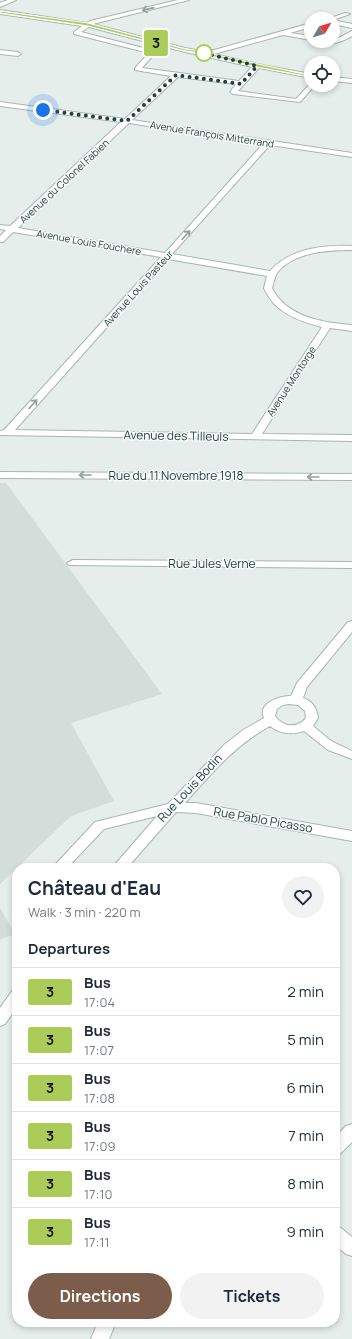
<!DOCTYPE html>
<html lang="en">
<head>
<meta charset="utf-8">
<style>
	:root { --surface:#fff; --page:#f2f2f3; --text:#1f2937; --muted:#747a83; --line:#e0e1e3; --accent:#7c5d4b }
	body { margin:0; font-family:Manrope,sans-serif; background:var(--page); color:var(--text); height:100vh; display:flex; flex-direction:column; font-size:15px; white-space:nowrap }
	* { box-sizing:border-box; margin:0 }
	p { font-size:13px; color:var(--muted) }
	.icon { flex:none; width:22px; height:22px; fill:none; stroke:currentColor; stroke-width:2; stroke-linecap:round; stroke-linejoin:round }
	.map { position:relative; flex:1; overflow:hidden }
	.sheet { position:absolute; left:12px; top:863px; width:328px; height:464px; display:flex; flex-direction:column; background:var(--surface); border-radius:16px; box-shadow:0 2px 6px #0003 }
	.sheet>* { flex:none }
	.badge { padding:0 8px; border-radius:3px; font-size:14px; line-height:26px }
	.needle { width:26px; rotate:52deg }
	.tools { position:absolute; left:304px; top:12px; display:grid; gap:8px }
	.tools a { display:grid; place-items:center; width:36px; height:36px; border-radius:50%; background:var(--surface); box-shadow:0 2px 6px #0003; font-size:20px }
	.you { position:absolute; width:20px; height:20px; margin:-10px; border:3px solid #fff; border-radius:50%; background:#1a73e8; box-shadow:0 0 0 6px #1a73e833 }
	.map>.badge { position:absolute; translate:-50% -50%; box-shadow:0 0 0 2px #fff }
	h2 { padding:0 16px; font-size:15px; line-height:36px }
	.round { display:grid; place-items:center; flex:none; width:42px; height:42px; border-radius:21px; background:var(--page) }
	.headline { display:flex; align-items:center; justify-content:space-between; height:68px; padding:0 16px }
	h1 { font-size:19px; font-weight:700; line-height:30px }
	.action { display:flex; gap:8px; margin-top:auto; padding:8px 16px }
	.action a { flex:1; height:46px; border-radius:24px; background:var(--accent); color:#fff; font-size:16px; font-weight:700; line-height:46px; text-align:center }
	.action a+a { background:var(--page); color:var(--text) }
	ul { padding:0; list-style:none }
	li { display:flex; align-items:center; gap:12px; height:48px; padding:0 16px; border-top:1px solid var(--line) }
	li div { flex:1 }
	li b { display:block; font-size:15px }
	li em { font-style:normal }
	li .badge { min-width:44px; font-weight:700; text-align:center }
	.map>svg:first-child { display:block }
</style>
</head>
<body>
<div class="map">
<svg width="352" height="1339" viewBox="0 0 352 1339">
	<rect width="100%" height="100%" fill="#e5eeeb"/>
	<path fill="#d3dedb" d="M 0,483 L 6,483 L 162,694 L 71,723 L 114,801 L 71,816 L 0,884 Z
		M 0,908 L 15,934 L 0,940 Z"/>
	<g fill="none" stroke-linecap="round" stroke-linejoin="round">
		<defs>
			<path id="minor" d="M 8,0 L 16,0 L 0,7 L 0,3 Z
				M 178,0 L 189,0 L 93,24 L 185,48 L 207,52 L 311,23 L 311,27 L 290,33 L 311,36 L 311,40 L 283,35 L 214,54 L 257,64 L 311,74 L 311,78 L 259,68 L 238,91 L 296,99 L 310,84 L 315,85 L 300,102 L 233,94 L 230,92 L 236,84 L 178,77 L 132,120 L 352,153 L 352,157 L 270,145 L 172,254 L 270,271 C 290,248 324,245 352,246 L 352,250 C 328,250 293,252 277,273 C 274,278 274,283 272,288 C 286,317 324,323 352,325 L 352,331 L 330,328 L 262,434 L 352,435 L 352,441 L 0,435 L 0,431 L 4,430 L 161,257 L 13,232 L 3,242 L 0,242 L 0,236 L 6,230 L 0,229 L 0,225 L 10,226 L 121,122 L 0,106 L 0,102 L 125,119 L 171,76 L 135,70 L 135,68 L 149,53 L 74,34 L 74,32 L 82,26 L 0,14 L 0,10 L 87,23 L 90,21 ZM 89,27 L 185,52 L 252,67 L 239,81 L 142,68 L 155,53 L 155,51 L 81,32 ZM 129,123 L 263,144 L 165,253 L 18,228 ZM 168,259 L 267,276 L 264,288 C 274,312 298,321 322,327 L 252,434 L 15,430 Z
				M 345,13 L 350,14 L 333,20 L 352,24 L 352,28 L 333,24 L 333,19 L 328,19 Z
				M 352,31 L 352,36 C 343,41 331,47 322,41 L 333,41 Z
				M 0,50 L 18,52 L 21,54 L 18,56 L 0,54 Z
				M 333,77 L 352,79 L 352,83 L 333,81 Z
				M 0,472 L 352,474 L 352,480 L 0,478 Z
				M 73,560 L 352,562 L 352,568 L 69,565 L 67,563 Z
				M 352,621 L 352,632 L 307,687 L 303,698 C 313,701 317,709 318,718 L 313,726 L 331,741 L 352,751 L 352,759 L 328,750 L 304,731 C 292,735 280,734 270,726 C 234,746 212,773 185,803 L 196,803 L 352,831 L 352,841 L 196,813 L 176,812 L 127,868 L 112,868 L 157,816 L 104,829 L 67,868 L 52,868 L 95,822 L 168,804 L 224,745 L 243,730 L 264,718 C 257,703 280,696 291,696 L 297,683 L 348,622 ZM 289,704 L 298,705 L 305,711 L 306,718 C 297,729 283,727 275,716 L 277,709 L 283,705 Z
				M 17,989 L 17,1007 L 5,1024 L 0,1026 L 0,1008 L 12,991 Z
				M 352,1124 L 352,1142 L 341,1153 L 335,1155 L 335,1137 L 346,1126 Z
				M 335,1226 L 341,1228 L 352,1237 L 352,1256 L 346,1254 L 335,1245 Z
				M 98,1322 L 116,1322 L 109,1339 L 91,1339 Z"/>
		</defs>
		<use href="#minor" stroke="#a7b6b3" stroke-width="2"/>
		<use href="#minor" fill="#fff" fill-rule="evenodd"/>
	</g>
	<defs><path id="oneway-shaft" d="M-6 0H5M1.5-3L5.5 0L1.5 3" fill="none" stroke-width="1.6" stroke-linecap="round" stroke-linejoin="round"/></defs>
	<g stroke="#92a09e">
		<use href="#oneway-shaft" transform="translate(148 9) rotate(167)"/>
		<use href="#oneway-shaft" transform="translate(186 235) rotate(-48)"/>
		<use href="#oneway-shaft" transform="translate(33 404) rotate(-48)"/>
		<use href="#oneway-shaft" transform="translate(85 475) rotate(-180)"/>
		<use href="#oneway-shaft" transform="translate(313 477) rotate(-180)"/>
	</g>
	<path fill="#abcc59" stroke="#fff" d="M 0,11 L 88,23 L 185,49 L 194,50 L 313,76 L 311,77 L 257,67 L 194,52 L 185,51 L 88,26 L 0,13 Z"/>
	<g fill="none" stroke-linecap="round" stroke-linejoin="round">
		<path stroke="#24403d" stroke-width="4" stroke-dasharray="0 7.2" d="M 43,110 L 127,121 L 176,75 L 241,84 L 257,66 L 204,53"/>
	</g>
	<circle fill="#fff" stroke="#abcc59" stroke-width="2" cx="204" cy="53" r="8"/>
	<g text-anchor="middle" stroke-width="3" stroke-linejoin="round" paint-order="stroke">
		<g font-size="10" fill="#24403d" stroke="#f6faf9">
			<text transform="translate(212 134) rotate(9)" y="4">Avenue François Mitterrand</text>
			<text transform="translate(64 181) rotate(-43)" y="4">Avenue du Colonel Fabien</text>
			<text transform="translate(89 242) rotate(10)" y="4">Avenue Louis Fouchere</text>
			<text transform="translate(138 288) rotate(-48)" y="4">Avenue Louis Pasteur</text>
			<text transform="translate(291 381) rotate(-57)" y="4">Avenue Montorge</text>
		</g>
		<g font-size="12" fill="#24403d" stroke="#f6faf9">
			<text transform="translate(176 436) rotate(1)" y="4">Avenue des Tilleuls</text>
			<text x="176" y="480">Rue du 11 Novembre 1918</text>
			<text x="212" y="568">Rue Jules Verne</text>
			<text transform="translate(190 788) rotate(-47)" y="4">Rue Louis Bodin</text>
			<text transform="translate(263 820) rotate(10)" y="4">Rue Pablo Picasso</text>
		</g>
	</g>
</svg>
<div class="tools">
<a><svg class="needle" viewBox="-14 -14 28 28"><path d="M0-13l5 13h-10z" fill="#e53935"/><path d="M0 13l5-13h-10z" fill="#747a83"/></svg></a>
<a><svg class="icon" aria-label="locate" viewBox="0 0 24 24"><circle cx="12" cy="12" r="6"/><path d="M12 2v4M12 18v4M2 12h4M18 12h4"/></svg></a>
</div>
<div class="you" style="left:43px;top:110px"></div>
<b class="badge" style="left:156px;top:43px;background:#abcc59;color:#111">3</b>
<section class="sheet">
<div class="headline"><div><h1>Château d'Eau</h1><p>Walk · 3 min · 220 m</p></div><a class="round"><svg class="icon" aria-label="heart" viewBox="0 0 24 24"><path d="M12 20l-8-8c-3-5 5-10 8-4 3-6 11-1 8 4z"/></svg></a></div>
<h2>Departures</h2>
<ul>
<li><span class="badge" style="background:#abcc59;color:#111">3</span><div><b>Bus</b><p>17:04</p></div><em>2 min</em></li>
<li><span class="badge" style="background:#abcc59;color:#111">3</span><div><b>Bus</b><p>17:07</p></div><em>5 min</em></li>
<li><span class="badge" style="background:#abcc59;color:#111">3</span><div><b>Bus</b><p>17:08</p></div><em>6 min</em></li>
<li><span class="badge" style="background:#abcc59;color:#111">3</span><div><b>Bus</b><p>17:09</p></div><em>7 min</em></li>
<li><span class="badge" style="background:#abcc59;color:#111">3</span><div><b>Bus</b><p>17:10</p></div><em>8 min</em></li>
<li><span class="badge" style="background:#abcc59;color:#111">3</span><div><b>Bus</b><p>17:11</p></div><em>9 min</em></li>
</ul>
<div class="action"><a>Directions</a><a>Tickets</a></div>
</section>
</div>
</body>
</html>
